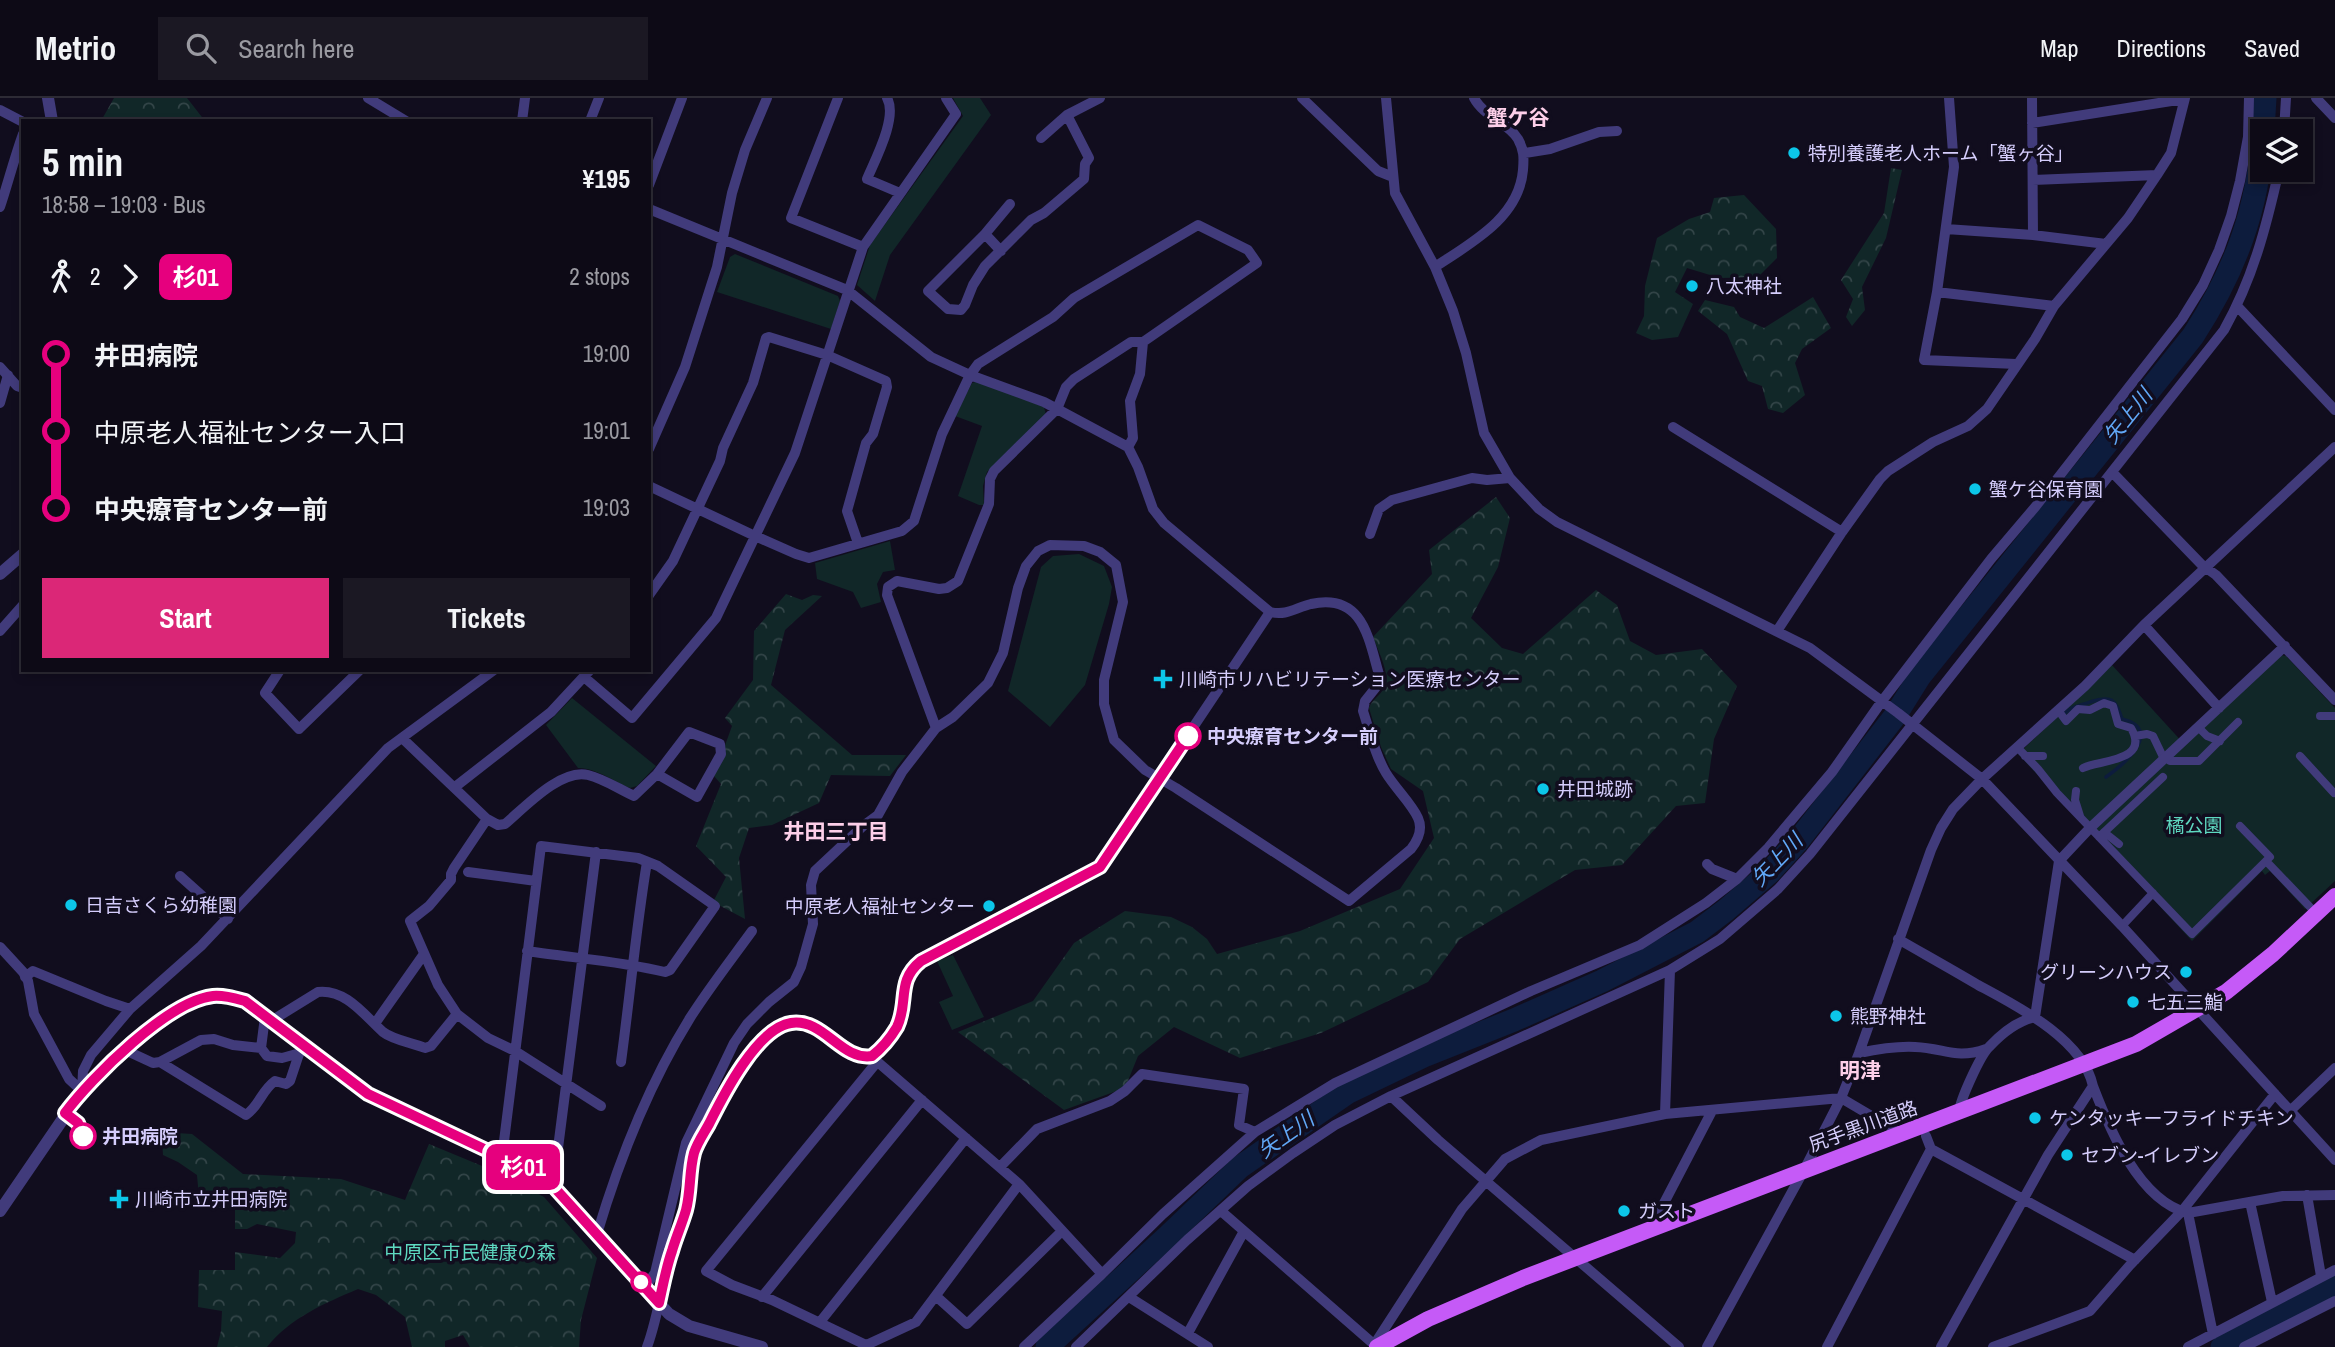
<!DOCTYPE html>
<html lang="en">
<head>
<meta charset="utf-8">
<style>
	:root { --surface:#0d0a16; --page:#1b1823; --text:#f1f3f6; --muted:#9a9aa1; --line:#2d2b35; --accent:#db2777 }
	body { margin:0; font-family:"Archivo Narrow","Noto Sans JP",sans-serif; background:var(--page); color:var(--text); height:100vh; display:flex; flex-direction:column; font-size:26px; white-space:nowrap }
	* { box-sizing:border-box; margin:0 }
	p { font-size:23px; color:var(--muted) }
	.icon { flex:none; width:38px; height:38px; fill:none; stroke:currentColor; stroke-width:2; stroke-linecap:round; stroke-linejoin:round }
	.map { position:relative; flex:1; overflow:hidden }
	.side { position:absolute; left:21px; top:21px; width:630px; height:553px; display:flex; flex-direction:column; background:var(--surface); border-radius:0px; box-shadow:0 4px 10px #0003,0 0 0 2px var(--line) }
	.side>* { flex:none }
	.badge { padding:0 14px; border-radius:10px; font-size:24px; line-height:46px }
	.buttons { position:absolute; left:2250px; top:21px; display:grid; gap:14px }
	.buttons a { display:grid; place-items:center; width:63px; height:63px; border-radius:0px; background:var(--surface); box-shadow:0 4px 10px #0003,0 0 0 2px var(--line); font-size:35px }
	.map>.badge { position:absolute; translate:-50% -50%; box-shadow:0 0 0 4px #fff }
	.legs { display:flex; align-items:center; gap:10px; height:77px; padding:0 21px; font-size:23px }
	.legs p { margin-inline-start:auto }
	.overview { display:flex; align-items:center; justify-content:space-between; height:119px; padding:0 21px }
	h1 { font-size:38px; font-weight:700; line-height:52px }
	.button { display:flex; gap:14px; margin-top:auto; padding:14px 21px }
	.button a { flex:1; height:80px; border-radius:0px; background:var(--accent); color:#fff; font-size:28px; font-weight:700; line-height:80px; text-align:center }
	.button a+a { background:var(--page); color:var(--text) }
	ul { padding:0 21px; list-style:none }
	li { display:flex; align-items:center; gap:24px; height:77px; font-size:26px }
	li i { display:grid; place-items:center; width:10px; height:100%; margin:0 9px; background:currentColor }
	li i::after { content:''; width:18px; height:18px; margin:-9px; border:5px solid; border-radius:50%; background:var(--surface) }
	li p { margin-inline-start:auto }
	li:first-child i { background:linear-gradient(#0000 50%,currentColor 0) }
	li:last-child i { background:linear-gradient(currentColor 50%,#0000 0) }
	header { display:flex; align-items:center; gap:42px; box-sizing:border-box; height:98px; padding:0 35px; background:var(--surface); border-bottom:2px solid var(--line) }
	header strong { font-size:33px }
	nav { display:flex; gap:38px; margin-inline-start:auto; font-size:24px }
	.search { width:490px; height:63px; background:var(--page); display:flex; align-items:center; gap:18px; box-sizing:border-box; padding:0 24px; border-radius:0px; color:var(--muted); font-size:26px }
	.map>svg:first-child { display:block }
</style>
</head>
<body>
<header>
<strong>Metrio</strong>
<div class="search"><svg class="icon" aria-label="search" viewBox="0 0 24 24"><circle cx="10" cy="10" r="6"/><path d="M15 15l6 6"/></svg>Search here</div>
<nav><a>Map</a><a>Directions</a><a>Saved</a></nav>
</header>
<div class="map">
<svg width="2335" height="1249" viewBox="0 0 2335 1249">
	<defs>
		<pattern id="forest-crowns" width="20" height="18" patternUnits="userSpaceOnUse" patternTransform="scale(1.75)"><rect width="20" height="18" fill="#112728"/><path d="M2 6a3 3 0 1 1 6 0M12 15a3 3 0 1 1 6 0" fill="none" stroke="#334548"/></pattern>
	</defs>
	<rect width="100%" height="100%" fill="#110d1e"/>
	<path fill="url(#forest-crowns)" d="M 114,0 L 187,0 L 205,23 L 101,23 Z
		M 1891,70 L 1902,72 L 1886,140 L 1862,189 L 1865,212 L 1852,228 L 1846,219 L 1853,201 L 1841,182 L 1884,115 Z
		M 1744,97 L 1776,131 L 1777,160 L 1758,179 L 1720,180 L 1687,170 L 1675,194 L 1693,206 L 1678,239 L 1652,242 L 1636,235 L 1644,218 L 1645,188 L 1657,140 L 1689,121 L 1710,114 L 1714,100 Z
		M 1813,199 L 1831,230 L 1802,251 L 1795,265 L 1805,297 L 1783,315 L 1768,311 L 1762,288 L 1748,283 L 1727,236 L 1698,213 L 1705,202 L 1734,209 L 1740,219 L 1764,230 Z
		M 1496,399 L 1510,420 L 1498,469 L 1471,520 L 1502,550 L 1523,556 L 1596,492 L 1617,507 L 1630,543 L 1656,557 L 1702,551 L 1737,588 L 1714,641 L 1705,705 L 1676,708 L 1622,767 L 1575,772 L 1460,841 L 1428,884 L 1321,935 L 1240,960 L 1174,929 L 1138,958 L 1125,990 L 1064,1012 L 958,934 L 1033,903 L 1074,845 L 1125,813 L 1171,819 L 1192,829 L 1207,841 L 1217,856 L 1300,833 L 1400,791 L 1434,740 L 1423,693 L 1391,671 L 1381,649 L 1369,610 C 1372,602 1378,599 1383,592 C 1393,580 1378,553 1373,539 L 1432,476 L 1429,452 Z
		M 786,496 L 802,502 L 813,497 L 822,498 L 785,532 L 771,587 L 852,657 L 906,657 L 890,678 L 831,677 L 819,705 L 772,727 L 749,730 L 739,760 L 745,821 L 713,804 L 726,779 L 696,748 L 721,686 L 714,678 L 732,628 L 725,620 L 753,582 L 754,533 Z
		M 176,1035 L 192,1036 L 243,1076 L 341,1081 L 405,1102 L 429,1046 L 499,1075 L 544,1099 L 597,1160 L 581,1222 L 579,1249 L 470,1249 L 463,1237 L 445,1243 L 445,1249 L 412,1249 L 405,1219 L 376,1197 L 358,1191 C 325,1205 290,1220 267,1249 L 217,1249 L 221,1233 L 222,1213 L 198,1209 L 199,1172 L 235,1172 L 235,1154 L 280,1160 L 295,1145 L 296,1134 L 257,1126 L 247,1131 L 235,1131 L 235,1110 L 200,1110 L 197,1077 L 178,1064 L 163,1057 L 162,1040 Z"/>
	<path fill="#112728" d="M 953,0 L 980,0 L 991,17 L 890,157 L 875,203 L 857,187 L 870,147 L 963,18 Z
		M 735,156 L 838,198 L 840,203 L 831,231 L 717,194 L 730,159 Z
		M 978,283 L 1044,309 L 1046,317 L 987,374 L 983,388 L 984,407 L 979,407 L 958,398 L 982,328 L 955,318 L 972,285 Z
		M 890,443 L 895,472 L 883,474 L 877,486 L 881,504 L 861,510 L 853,494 L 817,481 L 815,465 Z
		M 1079,456 L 1104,468 L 1112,489 L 1109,506 L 1085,587 L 1050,629 L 1008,593 L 1041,469 L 1053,458 Z
		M 2281,557 L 2286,558 L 2335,610 L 2335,783 L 2305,811 L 2270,773 L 2265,777 L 2262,773 L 2192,843 L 2018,656 L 2112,567 L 2185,647 Z
		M 572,600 L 656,668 L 637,688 L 630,690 C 612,683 599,671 578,670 L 546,627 Z
		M 953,857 L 984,919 L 952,932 L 939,904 L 953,898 L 937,863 Z"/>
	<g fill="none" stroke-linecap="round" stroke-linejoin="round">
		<path stroke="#0d1c3d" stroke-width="3.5" d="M 2065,615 C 2074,607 2080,608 2090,604 C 2112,597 2115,601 2122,621 C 2165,632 2123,667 2106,679"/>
		<path stroke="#0d1c3d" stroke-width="23" d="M 2263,33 L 2265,0
			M 1047,1249 L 1167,1139 L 1240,1069 L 1347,995 L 1426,957 L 1514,922 L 1602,883 L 1697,834 L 1726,812 L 1769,775 L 1798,743 L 1895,618 L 1920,578 L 2193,238 C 2235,173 2258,112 2263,35
			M 2222,1249 L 2335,1188"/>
		<path stroke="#413b7b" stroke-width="8" d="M 2058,612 L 2066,623 L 2078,611 L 2090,612 L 2104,605 L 2113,608 L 2118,626 L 2131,630 C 2151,664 2098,662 2083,670
			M 2320,618 L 2335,618
			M 2198,629 L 2207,638 L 2220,643
			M 2135,638 L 2147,636 L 2153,638 L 2164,661
			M 2017,649 L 2038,671 L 2057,695 L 2192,836 L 2270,759 L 2240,728
			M 2025,658 L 2043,658
			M 2300,658 L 2334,695
			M 2166,660 L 2170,663 L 2199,663 L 2238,624
			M 2076,693 L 2075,702 L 2080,718
			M 2104,734 L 2119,746
			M 2099,739 L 2163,679
			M 2266,763 L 2311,810
			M 2122,828 L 2153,795"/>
		<path stroke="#413b7b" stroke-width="10" d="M 368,0 L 406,23
			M 838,0 L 791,120 L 863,149
			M 887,0 C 898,19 875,62 867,81 L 900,95
			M 1302,0 L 1378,73 L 1393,79
			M 1386,0 L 1395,95 L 1435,169 L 1453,213 L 1466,255 L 1484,335 L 1510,380 L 1539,411 L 1557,424 L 1810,550 L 1898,615 L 1982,681 L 2122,828 L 2335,1062
			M 1949,0 L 1954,69 L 1937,194 L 1924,262 L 2016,266
			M 2032,0 L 2033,137
			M 2316,0 L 2335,20
			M 0,12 L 23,24
			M 522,23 L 525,0
			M 590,23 L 599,0
			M 2032,25 L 2184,1
			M 2284,33 L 2286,0
			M 1041,40 L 1067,17 L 1100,0
			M 1525,55 L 1550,51 L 1599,34 L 1617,33
			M 2033,82 L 2157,77
			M 649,87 L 682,0
			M 0,109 C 8,85 14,61 23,36
			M 1946,131 L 2033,137 L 2106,146
			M 985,136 L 1010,106
			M 1001,153 L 985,136 L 928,193 L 948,211 L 961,212 L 965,207 L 973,187 L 985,168 L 1031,122 L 1044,115 L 1084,81 L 1085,66 L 1089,60 L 1067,17
			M 1435,169 C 1471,145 1519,120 1523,72 C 1524,59 1524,52 1518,41 C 1508,24 1484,19 1474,0
			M 1937,194 L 2054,208
			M 2237,208 L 2335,312
			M 0,269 L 17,288 L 23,290
			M 0,305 L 8,277
			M 1673,329 L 1842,434
			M 1128,349 L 1133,340 L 1130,303 L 1140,276 L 1143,244
			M 649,351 L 685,269 L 717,169 L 732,95 L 745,52 L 767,0
			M 2112,374 L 2202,467 L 2216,477 L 2335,602
			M 649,388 L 755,438 L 796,456 L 809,460 L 902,433 L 914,423 L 942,336 L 970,277 L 978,266 L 1053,219 L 1074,200 L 1198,127 L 1248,152 L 1257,165 L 1143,244 L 1131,244 L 1074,281 L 1066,289 L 1057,311 L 994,373 L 990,381 L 989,406 L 958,483 L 947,490 L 939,491 L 897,483 L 888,489 L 887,497 L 936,630
			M 1370,436 L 1379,411 L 1392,402 L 1472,380 L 1487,382 L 1510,380
			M 649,497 L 673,463 L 720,363 L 723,350 L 753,285 L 766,240 L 769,239 L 827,257 L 886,283 L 887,289 L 873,336 L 866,345 L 847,413 L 858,445
			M 2144,527 L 2219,610
			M 0,533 L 23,507
			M 1777,533 L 1842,434 L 1880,381 L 1888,373 L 1933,344 L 1968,328 L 1987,311 L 2035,241 L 2054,208 L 2128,120 L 2157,77 L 2171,55 L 2185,0
			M 280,572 L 265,595 L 299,631 L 360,572
			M 584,579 L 632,620 L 716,520 L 795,355 L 863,149 L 956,16 L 946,0
			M 402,640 L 487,721 L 498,727 L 505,726 C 524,710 561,670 588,677 C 604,681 619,691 634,698 L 657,676 L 689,634 L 720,646 L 721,656 L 697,699 L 657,676
			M 455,689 L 551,614 L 590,572
			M 487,721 L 454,770 L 451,776 L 451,782 L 429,808 L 410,823 L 438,887 L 457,916 L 488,940 L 515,953 L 601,1008
			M 1707,766 L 1712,771 L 1737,781
			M 468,774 L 536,783
			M 180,778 L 228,821
			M 1898,841 C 1924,856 1951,871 1978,887 C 2017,908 2083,941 2093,988 L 2048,1057 L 1941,1249
			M 0,849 L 23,874 L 28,883 L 34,916 L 69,981 L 82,993
			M 25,879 L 33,873 L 106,903 L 130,911
			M 265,919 L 261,950 L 267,958 L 282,960 L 300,955
			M 271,923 L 318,894 C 346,891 364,917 383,934 C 393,942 413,945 425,950 L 431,948 L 457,916
			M 376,924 L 424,856
			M 125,952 L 153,965 L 160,964 L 246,1017 C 260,1007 261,993 275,983 L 286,986 L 290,983 L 302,947
			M 1859,955 C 1878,951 1896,948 1915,949 C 1945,950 1955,962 1986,951
			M 873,960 L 1019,1086 L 1102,1176
			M 160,964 L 201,942 L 214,941 L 233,947 L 261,950
			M 621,964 C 630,898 636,830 647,764
			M 2093,988 C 2109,1030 2139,1103 2188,1115 L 2283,1098 L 2335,1097
			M 82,993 L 83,973 L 91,957 L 130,911 L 201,848 L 388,650 L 494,572
			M 1391,998 L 1438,1042 L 1679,1249
			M 2291,1012 L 2335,970
			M 1959,1014 C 1960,1002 1980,958 1989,949 C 2001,936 2017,923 2035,919 L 2059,763 L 2090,730 L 2285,548
			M 1665,1016 L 1670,872
			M 1926,1038 L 1931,1051 L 2135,1162
			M 502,1059 L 541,748 L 638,760 L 658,768 L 715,808 L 670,872 L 665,874 C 620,863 573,860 527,853
			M 1000,1069 L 1037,1031 L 1110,1003 L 1125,993 L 1142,976 L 1244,991 L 1239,1027 L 1255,1034
			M 553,1089 L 596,754
			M 2307,1097 L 2321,1178
			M 2250,1104 L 2272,1204
			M 1221,1113 L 1377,1249
			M 2188,1115 L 2213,1236
			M 1651,1130 L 1712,1013
			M 597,1136 C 619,1062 649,986 690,920 C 709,890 731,862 752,833
			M 645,1189 L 655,1175 L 686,1045 L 734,945 L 747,926 L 769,904 L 794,884 L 801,869 L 813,826 L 811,787 L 815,773 L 863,728 L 878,717 L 902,674 L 936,630 L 953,619 L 988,585 L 1003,555 L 1018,490 L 1026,468 L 1038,453 L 1050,447 L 1084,448 L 1100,454 L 1116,467 L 1123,504 L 1104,582 L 1104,606 L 1114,642 L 1145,672 L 1176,690 L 1349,803 L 1411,751 C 1418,742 1423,731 1418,720 C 1412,706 1395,690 1386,675 C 1375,657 1370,634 1363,613 L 1365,603 L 1381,583 C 1369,546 1366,494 1311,506 C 1295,510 1287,518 1270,514 L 1164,425 L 1153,411 L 1138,369 L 1128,349 L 1044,304 L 970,277 L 931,259 L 847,192 L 649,111
			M 762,1199 L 922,1002
			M 937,1199 L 967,1226 L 1062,1133
			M 1129,1199 L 1208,1249
			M 820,1224 L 966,1040
			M 1188,1235 L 1243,1135
			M 866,1247 L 772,1202 L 732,1187 L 706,1173 L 877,964
			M 1374,1247 L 1462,1111 L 1505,1061 L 1541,1042 L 1665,1016 L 1841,1000 L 1902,1036
			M 647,1249 C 658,1219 662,1187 670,1156 C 675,1139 684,1123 687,1106 C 691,1089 689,1071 695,1054 C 698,1044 704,1034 709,1025 C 723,998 757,930 791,925 C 824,921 841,962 872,959 C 881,951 891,939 897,929 C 909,904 896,883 921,863 L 1100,769 L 1270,514
			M 862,1249 L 916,1224 L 1019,1086
			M 1024,1249 L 1102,1176 L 1163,1116 L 1255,1034 L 1335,985 L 1531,893 L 1640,847 L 1706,805 L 1737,781 L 1768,750 L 1832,674 L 1882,603 L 1991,461 L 2036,408 L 2182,221 L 2203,187 L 2219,152 L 2231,118 L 2240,83 L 2248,39 L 2249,0
			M 1076,1249 L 1187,1142 L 1248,1088 L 1293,1055 L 1335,1027 L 1391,998 L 1670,872 L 1720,841 L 1778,791 L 1810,756 L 2224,232 C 2253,180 2266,130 2279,72
			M 1707,1249 L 1804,1072 L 1841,1000 L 1859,955 L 1931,752 L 1941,730 L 1953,711 L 1982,681 L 2085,588 L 2144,527 L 2335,349
			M 1827,1249 L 1931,1051
			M 1993,1249 L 2090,1213 L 2130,1167 L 2182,1113 L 2275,996
			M 2188,1249 L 2335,1172
			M 2244,1249 L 2335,1203"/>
		<path stroke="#413b7b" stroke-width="12" d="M 48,0 L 52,23
			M 0,476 L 23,456
			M 0,1113 L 82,993 L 125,952 L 176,913 L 197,902 L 226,898 L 245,903 L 368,996 L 539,1077 L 553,1089 L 669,1216 L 689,1228 L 762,1249"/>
		<path stroke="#c55af7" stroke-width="16" d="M 1377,1249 L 1428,1221 L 1523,1180 L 2136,946 L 2226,894 L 2273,856 L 2335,798"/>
	</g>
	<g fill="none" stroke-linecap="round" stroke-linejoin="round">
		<defs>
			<path id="line-1" d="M 83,1038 L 78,1025 L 65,1015 C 92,979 168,903 213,898 C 224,897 234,900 245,903 L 368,996 L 539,1077 L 553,1088 L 659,1205 C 663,1187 666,1170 672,1153 C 676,1139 682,1126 686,1112 C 691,1093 689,1074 694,1055 C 697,1045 704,1035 709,1026 C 723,998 757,930 791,925 C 824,920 841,963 872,958 C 881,951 891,939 897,929 C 909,904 896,883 921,863 L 1100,769 L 1188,638"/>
		</defs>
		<use href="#line-1" stroke="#fff" stroke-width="16"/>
		<use href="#line-1" stroke="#e6007e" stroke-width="10"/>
	</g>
	<g fill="#0cc6e9" stroke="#110d1e" stroke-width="2.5">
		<circle cx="1794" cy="55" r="7"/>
		<circle cx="1692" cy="188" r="7"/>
		<circle cx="1975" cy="391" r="7"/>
		<path d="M1159.5 570.5h7v7h7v7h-7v7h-7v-7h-7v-7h7z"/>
		<circle cx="1543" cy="691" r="7"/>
		<circle cx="71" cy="807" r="7"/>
		<circle cx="989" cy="808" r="7"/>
		<circle cx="2186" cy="874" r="7"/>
		<circle cx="2133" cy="904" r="7"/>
		<circle cx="1836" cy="918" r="7"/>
		<circle cx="2035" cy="1020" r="7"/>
		<circle cx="2067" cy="1057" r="7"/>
		<path d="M115.5 1090.5h7v7h7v7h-7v7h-7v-7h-7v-7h7z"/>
		<circle cx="1624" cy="1113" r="7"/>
	</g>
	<g fill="#fff" stroke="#e6007e" stroke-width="3.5">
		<circle cx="1188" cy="638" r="12"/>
		<circle cx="83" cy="1038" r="12"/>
		<circle cx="641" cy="1184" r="9"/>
	</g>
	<g text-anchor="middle" stroke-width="7" stroke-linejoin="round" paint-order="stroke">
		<g font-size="19" fill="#d5cdfc" stroke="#110d1e" text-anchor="start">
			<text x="1808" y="62">特別養護老人ホーム「蟹ヶ谷」</text>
			<text x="1706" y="195">八太神社</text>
			<text x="1989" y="398">蟹ケ谷保育園</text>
			<text x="1179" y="588">川崎市リハビリテーション医療センター</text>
			<text x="1557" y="698">井田城跡</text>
			<text x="85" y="814">日吉さくら幼稚園</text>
			<text x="975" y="815" text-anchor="end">中原老人福祉センター</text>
			<text x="2172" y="881" text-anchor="end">グリーンハウス</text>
			<text x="2147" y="911">七五三鮨</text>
			<text x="1850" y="925">熊野神社</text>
			<text x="2049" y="1027">ケンタッキーフライドチキン</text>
			<text x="2081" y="1064">セブン-イレブン</text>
			<text x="135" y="1108">川崎市立井田病院</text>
			<text x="1638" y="1120">ガスト</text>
		</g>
		<g font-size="19" font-weight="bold" fill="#d5cdfc" stroke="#110d1e" text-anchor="start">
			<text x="1207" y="645">中央療育センター前</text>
			<text x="102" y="1045">井田病院</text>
		</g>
		<g font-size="19" fill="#5ed8c0" stroke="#110d1e">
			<text x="2194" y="734">橘公園</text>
			<text x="470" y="1161">中原区市民健康の森</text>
		</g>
		<g font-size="19" fill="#d5cdfc" stroke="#110d1e">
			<text transform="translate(1863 1028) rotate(-20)" y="7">尻手黒川道路</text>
		</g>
		<g font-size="21" font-weight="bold" fill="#fdcfe9" stroke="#110d1e">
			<text x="1518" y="27">蟹ケ谷</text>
			<text x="836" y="741">井田三丁目</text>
			<text x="1860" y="980">明津</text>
		</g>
		<g font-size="21" font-style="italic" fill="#61a8f7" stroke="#110d1e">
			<text transform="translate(2128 318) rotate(-51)" y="7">矢上川</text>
			<text transform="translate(1777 762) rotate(-46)" y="7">矢上川</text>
			<text transform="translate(1286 1037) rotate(-35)" y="7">矢上川</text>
		</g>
	</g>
</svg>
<div class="buttons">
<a><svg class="icon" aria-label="layers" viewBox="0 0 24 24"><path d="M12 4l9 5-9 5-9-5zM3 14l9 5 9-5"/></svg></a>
</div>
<b class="badge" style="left:523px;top:1069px;background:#e6007e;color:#fff">杉01</b>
<section class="side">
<div class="overview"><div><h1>5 min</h1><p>18:58 – 19:03 · Bus</p></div><b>¥195</b></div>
<div class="legs"><svg class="icon" aria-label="walk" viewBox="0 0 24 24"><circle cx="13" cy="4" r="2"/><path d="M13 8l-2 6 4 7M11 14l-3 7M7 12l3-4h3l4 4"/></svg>2<svg class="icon" aria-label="forward" viewBox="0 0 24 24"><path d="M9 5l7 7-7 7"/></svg><b class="badge" style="background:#e6007e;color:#fff">杉01</b><p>2 stops</p></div>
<ul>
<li><i style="color:#e6007e"></i><b>井田病院</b><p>19:00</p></li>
<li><i style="color:#e6007e"></i><span>中原老人福祉センター入口</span><p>19:01</p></li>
<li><i style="color:#e6007e"></i><b>中央療育センター前</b><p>19:03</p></li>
</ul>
<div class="button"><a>Start</a><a>Tickets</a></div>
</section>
</div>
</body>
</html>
